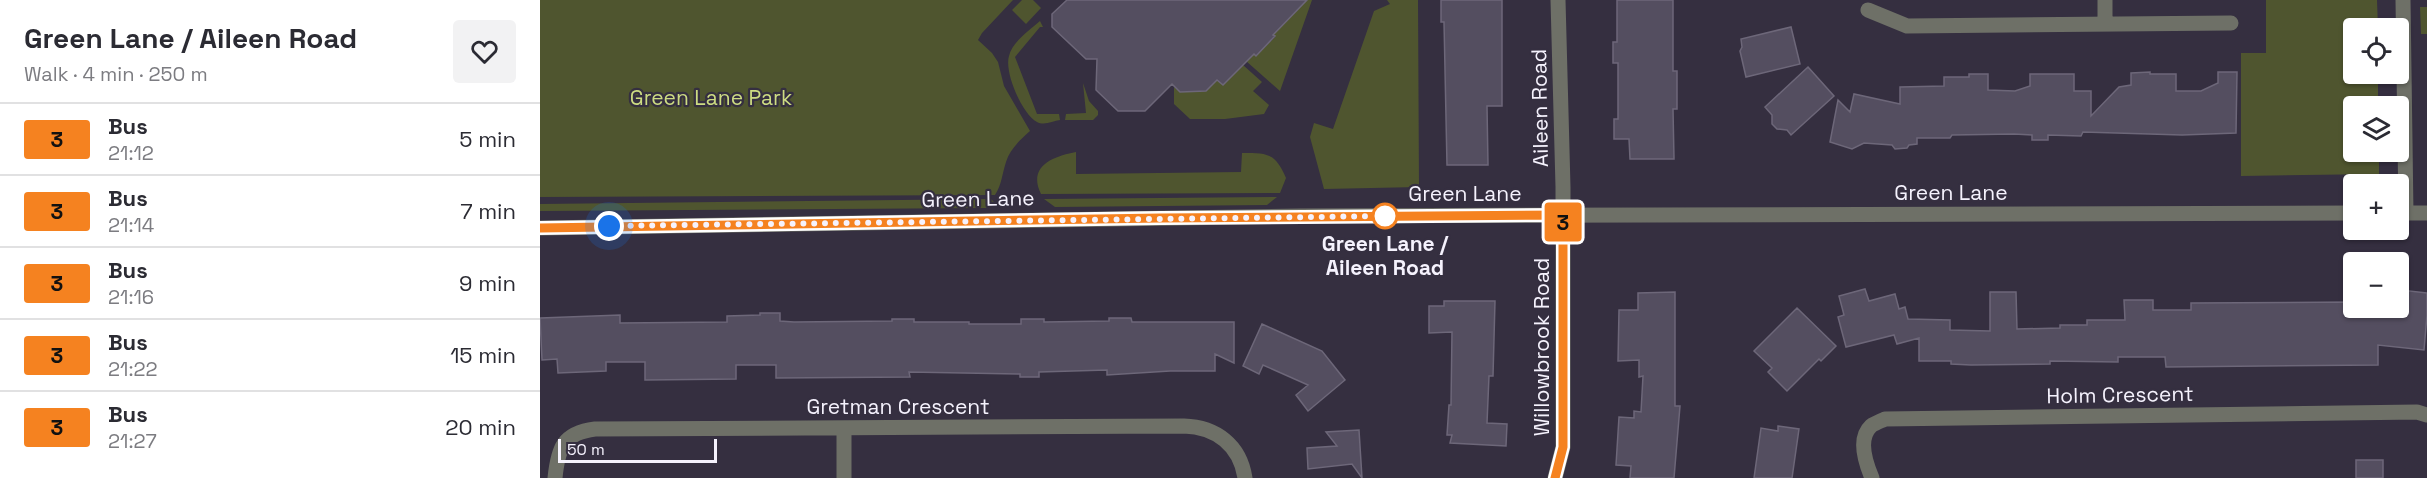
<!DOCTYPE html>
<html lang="en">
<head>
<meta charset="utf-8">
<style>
	:root { --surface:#fff; --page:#f2f2f3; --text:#2b2b33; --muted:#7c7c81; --line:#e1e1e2 }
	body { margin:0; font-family:"Space Grotesk",sans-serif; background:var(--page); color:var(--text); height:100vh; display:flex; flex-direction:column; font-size:22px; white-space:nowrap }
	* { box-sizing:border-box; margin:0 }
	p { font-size:20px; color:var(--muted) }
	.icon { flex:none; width:33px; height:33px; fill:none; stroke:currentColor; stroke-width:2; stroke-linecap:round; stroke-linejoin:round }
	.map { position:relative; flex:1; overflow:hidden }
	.panel { display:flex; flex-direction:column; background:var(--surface); width:540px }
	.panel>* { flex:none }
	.badge { padding:0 12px; border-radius:4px; font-size:21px; line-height:39px }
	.fabs { position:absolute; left:1803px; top:18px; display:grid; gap:12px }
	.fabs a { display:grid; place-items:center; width:66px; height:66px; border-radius:6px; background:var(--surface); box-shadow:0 2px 4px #0004; font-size:30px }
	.scale { position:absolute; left:18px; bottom:15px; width:159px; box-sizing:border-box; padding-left:6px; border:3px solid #f5f2fd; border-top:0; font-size:16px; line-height:21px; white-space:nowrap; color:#f5f2fd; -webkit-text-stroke:4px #352f40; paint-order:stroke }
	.you { position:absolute; width:30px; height:30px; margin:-15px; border:4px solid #fff; border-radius:50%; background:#1a73e8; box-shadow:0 0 0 9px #1a73e833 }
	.map>.badge { position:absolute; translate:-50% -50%; box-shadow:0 0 0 3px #fff }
	.round { display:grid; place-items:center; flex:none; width:63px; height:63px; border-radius:6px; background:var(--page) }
	.head { display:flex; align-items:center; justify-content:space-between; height:102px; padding:0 24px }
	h1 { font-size:28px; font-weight:600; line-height:45px }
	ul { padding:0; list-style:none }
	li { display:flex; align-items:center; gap:18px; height:72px; padding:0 24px; border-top:2px solid var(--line) }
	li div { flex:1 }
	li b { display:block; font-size:22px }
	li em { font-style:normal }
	li .badge { min-width:66px; font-weight:700; text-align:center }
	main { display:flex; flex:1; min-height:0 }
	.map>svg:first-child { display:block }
</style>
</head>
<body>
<main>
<section class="panel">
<div class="head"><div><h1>Green Lane / Aileen Road</h1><p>Walk · 4 min · 250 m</p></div><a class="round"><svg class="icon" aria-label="heart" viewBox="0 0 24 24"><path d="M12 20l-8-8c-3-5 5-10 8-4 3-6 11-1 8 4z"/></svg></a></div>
<ul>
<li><span class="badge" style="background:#f58220;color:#111">3</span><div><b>Bus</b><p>21:12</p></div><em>5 min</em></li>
<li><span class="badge" style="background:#f58220;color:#111">3</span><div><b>Bus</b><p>21:14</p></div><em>7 min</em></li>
<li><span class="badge" style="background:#f58220;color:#111">3</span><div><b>Bus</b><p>21:16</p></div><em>9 min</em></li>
<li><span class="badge" style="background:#f58220;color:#111">3</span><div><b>Bus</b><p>21:22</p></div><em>15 min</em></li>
<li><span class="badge" style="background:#f58220;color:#111">3</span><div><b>Bus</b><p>21:27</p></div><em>20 min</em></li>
</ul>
</section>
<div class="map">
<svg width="1887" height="478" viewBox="0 0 1887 478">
	<rect width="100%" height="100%" fill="#352f40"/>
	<path fill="#4f552f" d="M 0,0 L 473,0 L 442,33 L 438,40 L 452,53 L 458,62 L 464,86 L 490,131 C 480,140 470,149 466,162 C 462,174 462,184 455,195 L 0,197 Z
		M 482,0 L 493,0 L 501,8 L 486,24 L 472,10 Z
		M 767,0 L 772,0 L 740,91 L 706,61 L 714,54 L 717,55 L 735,37 L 733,35 Z
		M 847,0 L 878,0 L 879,187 L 784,189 L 770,137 L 774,123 L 793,129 L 834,11 L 850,4 Z
		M 1726,0 L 1837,0 L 1838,28 L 1814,28 L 1814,74 L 1838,74 L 1838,106 L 1814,106 L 1814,152 L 1839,152 L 1839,174 L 1701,176 L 1701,53 L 1726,53 Z
		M 1880,7 L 1887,7 L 1887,34 L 1881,34 Z
		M 500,21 L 503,27 L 500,27 L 475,57 L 497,114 L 519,114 L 520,120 C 513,121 504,126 497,122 C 482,114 464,72 469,56 C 472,42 490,30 500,21 Z
		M 703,65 L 722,82 L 713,91 L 729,105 L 724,114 L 685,119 L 650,119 L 634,104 L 634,87 L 640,92 L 666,91 L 677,80 L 683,85 Z
		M 543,83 L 549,101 L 558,111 L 558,115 L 553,120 L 525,120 L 526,114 L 546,113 Z
		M 536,152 L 536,174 L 701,172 L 702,153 C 728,153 735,153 746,178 L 740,193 L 501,194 C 487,166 514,156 536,152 Z
		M 737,197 L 727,205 L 515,207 L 504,199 Z
		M 451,199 L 454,202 L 446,208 L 0,211 L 0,204 Z"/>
	<path fill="#544e60" stroke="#6d6779" stroke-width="1.5" d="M 527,0 L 767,0 L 733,35 L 735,36 L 716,56 L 714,54 L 683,85 L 677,80 L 666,91 L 640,92 L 632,84 L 605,111 L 578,111 L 556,90 L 557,59 L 546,59 L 512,27 L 512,14 Z
		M 901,0 L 962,0 L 962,106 L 947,106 L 948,165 L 907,165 L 904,22 L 901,22 Z
		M 1077,0 L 1133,0 L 1133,71 L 1137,71 L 1137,109 L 1133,109 L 1134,159 L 1090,159 L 1089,139 L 1074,139 L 1074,119 L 1078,119 L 1078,63 L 1073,63 L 1073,42 L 1077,42 Z
		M 1251,27 L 1260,64 L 1206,77 L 1200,51 L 1202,47 L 1201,39 Z
		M 1268,67 L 1294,96 L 1251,135 L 1247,130 L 1237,129 L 1232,124 L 1232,115 L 1225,107 Z
		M 1610,72 L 1610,74 L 1636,74 L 1636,91 L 1661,91 L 1678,83 L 1678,72 L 1697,72 L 1696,133 L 1642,135 L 1543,132 L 1541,136 L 1508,135 L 1508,140 L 1492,140 L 1492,135 L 1474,134 L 1412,135 L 1410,138 L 1377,138 L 1377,144 L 1369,145 L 1367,148 L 1355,149 L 1352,145 L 1324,143 L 1312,149 L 1290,142 L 1298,100 L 1310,112 L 1314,94 L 1360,104 L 1360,87 L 1404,86 L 1404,77 L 1429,77 L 1429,74 L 1448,74 L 1448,90 L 1475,91 L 1490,86 L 1490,74 L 1534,74 L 1534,91 L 1551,91 L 1551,116 L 1579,87 L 1591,85 L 1591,73 Z
		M 1325,289 L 1329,301 L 1355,294 L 1359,309 L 1365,307 L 1368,319 L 1410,320 L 1410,330 L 1450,331 L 1450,292 L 1476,292 L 1477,329 L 1520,328 L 1520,325 L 1547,325 L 1547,320 L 1585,320 L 1584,300 L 1613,300 L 1613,310 L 1651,310 L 1651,303 L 1814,302 L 1814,308 L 1860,308 L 1861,290 L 1887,293 L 1887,315 L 1884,350 L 1838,345 L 1838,365 L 1626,367 L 1625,357 L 1578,357 L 1578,362 L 1510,361 L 1510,364 L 1431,365 L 1411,364 L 1411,361 L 1379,361 L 1379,338 L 1357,344 L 1354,335 L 1306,347 L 1298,317 L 1304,315 L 1299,296 Z
		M 1135,292 L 1135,406 L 1140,406 L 1134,478 L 1090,478 L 1091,466 L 1076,465 L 1079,417 L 1094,418 L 1094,411 L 1101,412 L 1103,376 L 1099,377 L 1099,360 L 1078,361 L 1079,310 L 1098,310 L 1098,293 Z
		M 904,301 L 955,301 L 953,376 L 949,376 L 947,423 L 967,424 L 966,446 L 910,443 L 912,435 L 907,435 L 909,405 L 911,405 L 912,332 L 889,333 L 889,306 L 904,306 Z
		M 1257,308 L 1296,346 L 1281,361 L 1279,359 L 1247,391 L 1228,372 L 1232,368 L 1214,351 Z
		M 220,313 L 240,313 L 240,321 L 254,322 L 352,321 L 352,319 L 374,319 L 374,322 L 429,322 L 429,324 L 481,324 L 481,319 L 504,319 L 504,322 L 569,321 L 569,318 L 591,318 L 592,322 L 694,322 L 694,363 L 675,354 L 675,371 L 630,371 L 567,375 L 567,370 L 499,372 L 499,377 L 480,377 L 480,374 L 369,372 L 370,377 L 236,378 L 236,365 L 196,365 L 196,379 L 105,380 L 105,362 L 66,362 L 66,371 L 18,373 L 17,359 L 2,360 L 0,318 L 80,315 L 80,323 L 187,322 L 187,316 L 220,315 Z
		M 722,324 L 782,351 L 805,380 L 768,411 L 756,395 L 768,385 L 723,365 L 719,374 L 703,366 Z
		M 1238,426 L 1259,429 L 1252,478 L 1214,478 L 1221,428 L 1238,431 Z
		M 819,430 L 822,478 L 812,464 L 768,469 L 767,448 L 797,446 L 786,432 Z
		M 1816,460 L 1843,460 L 1843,478 L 1816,478 Z"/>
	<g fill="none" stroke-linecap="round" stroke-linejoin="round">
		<path stroke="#6e7067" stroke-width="15" d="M 1565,0 L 1565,24
			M 1863,0 L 1866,213
			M 1328,10 L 1367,26 L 1691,23
			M 1858,213 L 1887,213
			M 0,228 L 761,216 L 1814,213
			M 15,478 C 18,448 23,433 55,429 L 644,426 C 676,427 700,445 705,478
			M 304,478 L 304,429
			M 1015,478 L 1023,447 L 1023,187 L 1018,0
			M 1332,478 C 1326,464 1317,439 1331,426 C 1335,423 1341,421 1345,419 L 1877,412 L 1887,415"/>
	</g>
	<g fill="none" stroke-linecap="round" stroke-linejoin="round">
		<defs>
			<path id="line" d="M 0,228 L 621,218 L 1023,215 L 1023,447 L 1015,478"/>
		</defs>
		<use href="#line" stroke="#fff" stroke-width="14"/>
		<use href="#line" stroke="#f58220" stroke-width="9"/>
		<path stroke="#f5f2fd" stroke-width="6" stroke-dasharray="0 10.8" d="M 69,226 L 852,216 L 845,216"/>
	</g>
	<circle fill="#fff" stroke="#f58220" stroke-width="3" cx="845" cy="216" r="12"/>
	<g text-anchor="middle" stroke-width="4.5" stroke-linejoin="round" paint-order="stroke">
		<g font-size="21" fill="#cddc82" stroke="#352f40">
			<text x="171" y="105">Green Lane Park</text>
		</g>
		<g font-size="21" fill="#f5f2fd" stroke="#352f40">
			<text transform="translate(1000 108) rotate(-91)" y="7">Aileen Road</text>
			<text x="1411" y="200">Green Lane</text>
			<text x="925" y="201">Green Lane</text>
			<text transform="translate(438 199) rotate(-1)" y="7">Green Lane</text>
			<text transform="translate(1002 347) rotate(-90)" y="7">Willowbrook Road</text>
			<text transform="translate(1580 395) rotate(-1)" y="7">Holm Crescent</text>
			<text x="358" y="414">Gretman Crescent</text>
		</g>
		<g font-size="21" font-weight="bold" fill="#f5f2fd" stroke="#352f40">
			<text x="845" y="251">Green Lane /<tspan x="845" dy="24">Aileen Road</tspan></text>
		</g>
	</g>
</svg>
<div class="fabs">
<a><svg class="icon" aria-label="locate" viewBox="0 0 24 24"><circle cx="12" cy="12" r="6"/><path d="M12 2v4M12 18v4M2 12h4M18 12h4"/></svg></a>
<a><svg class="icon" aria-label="layers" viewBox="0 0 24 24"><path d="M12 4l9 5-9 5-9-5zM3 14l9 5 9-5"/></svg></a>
<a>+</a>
<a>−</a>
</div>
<div class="scale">50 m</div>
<div class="you" style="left:69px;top:226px"></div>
<b class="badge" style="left:1023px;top:222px;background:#f58220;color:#111">3</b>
</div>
</main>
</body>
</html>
